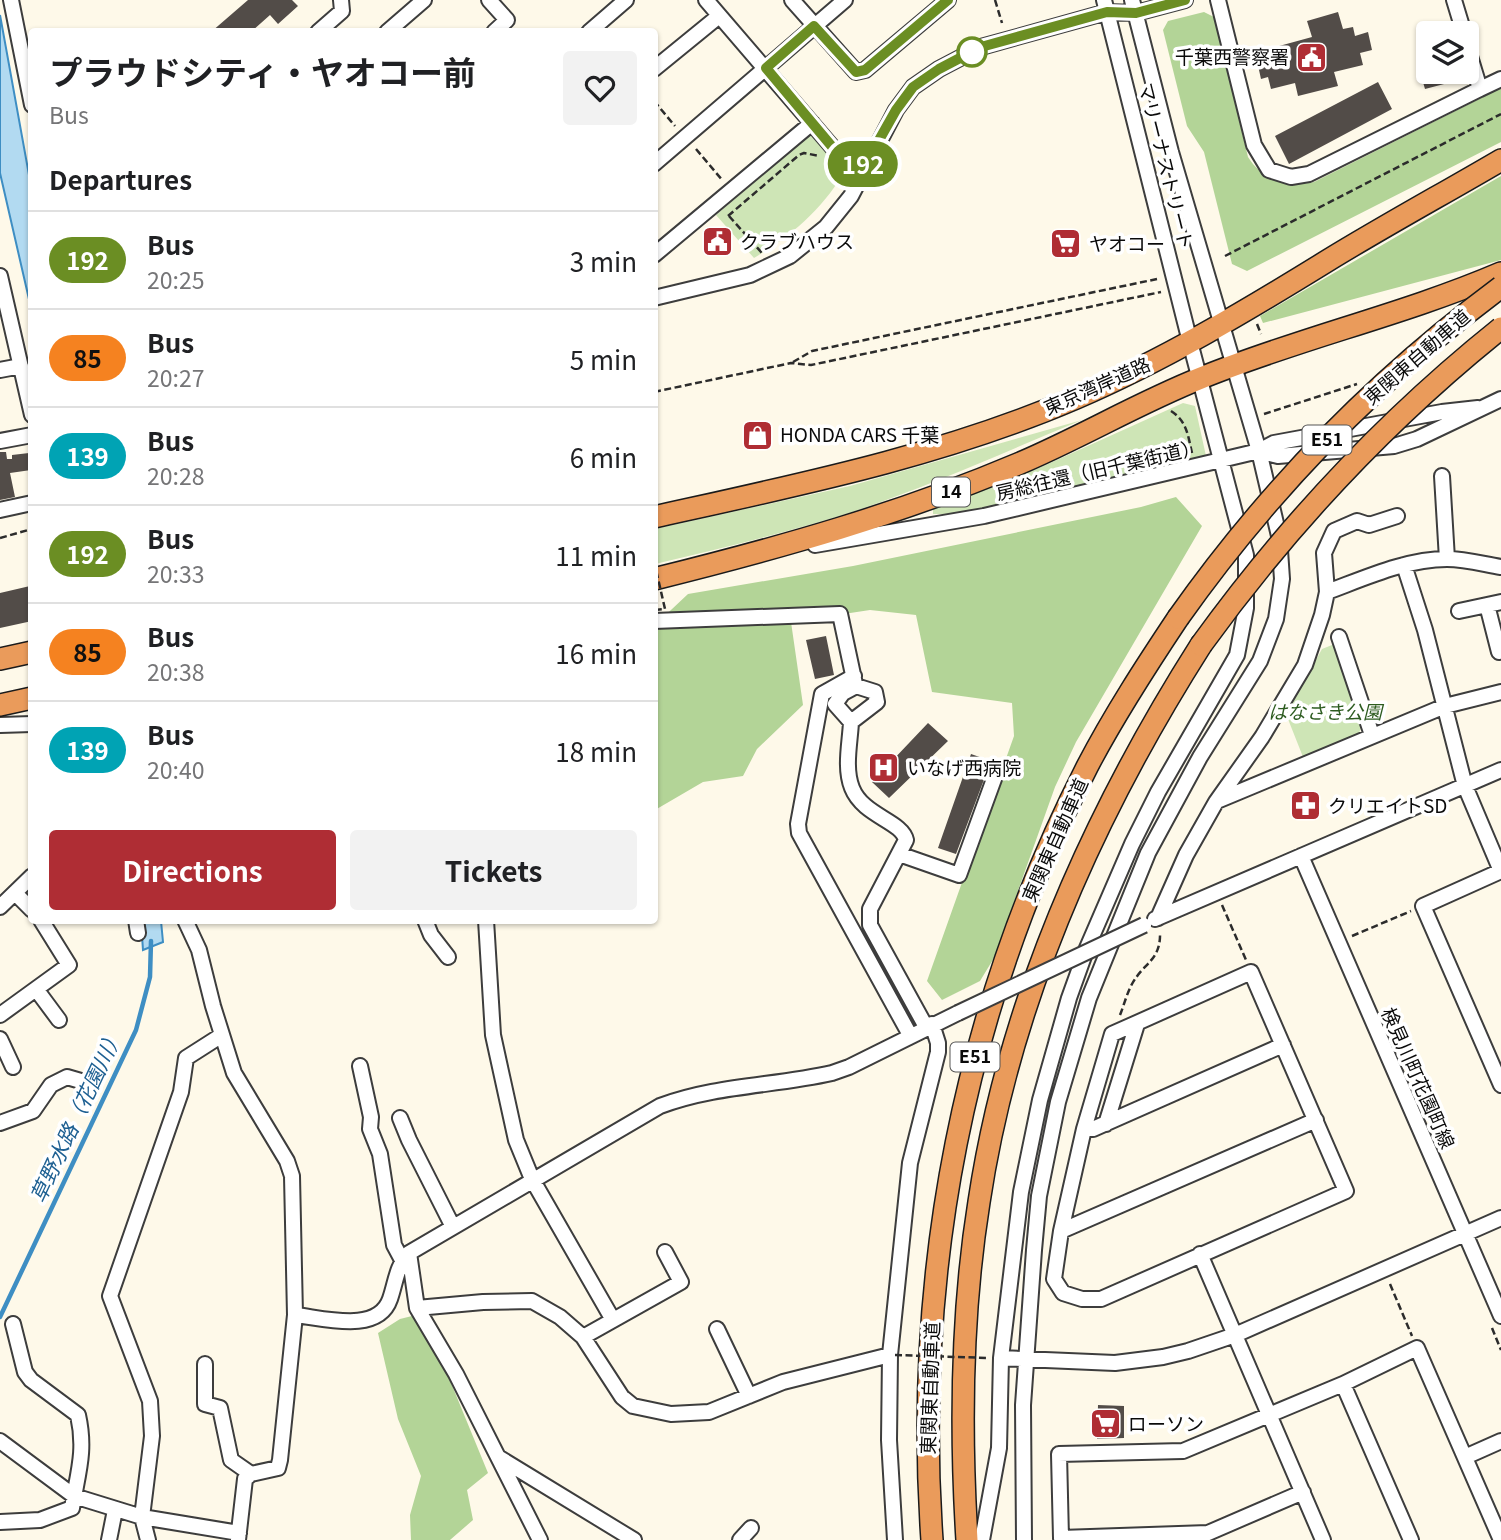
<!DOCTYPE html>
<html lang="en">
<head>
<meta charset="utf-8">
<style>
	:root { --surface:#fff; --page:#f2f2f2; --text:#202124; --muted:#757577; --line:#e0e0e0; --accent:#af2d34 }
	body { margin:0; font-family:Georgia,"Noto Sans JP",serif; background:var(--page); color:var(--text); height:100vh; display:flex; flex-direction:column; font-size:26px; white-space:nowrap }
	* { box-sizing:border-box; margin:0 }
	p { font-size:23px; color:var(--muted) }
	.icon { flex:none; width:38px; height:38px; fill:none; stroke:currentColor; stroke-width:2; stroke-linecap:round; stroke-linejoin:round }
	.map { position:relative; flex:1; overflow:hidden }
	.panel { position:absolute; left:28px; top:28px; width:630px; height:896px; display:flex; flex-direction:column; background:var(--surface); border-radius:7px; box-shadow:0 2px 5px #0004 }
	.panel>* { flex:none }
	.badge { padding:0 14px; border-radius:23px; font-size:24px; line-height:46px }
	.buttons { position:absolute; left:1416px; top:21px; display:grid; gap:14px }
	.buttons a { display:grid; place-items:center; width:63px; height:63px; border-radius:7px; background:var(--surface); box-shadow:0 2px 5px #0004; font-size:35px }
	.map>.badge { position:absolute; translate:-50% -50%; box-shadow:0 0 0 4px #fff }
	h2 { padding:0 21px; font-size:26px; line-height:63px }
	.round { display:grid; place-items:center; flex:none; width:74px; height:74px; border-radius:7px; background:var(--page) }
	.overview { display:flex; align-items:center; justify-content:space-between; height:119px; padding:0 21px }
	h1 { font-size:33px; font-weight:700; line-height:52px }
	.primary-button { display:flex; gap:14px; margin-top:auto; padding:14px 21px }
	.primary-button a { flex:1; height:80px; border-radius:7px; background:var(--accent); color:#fff; font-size:28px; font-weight:700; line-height:80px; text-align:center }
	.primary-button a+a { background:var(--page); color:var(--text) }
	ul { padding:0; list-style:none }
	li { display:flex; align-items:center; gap:21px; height:98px; padding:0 21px; border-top:2px solid var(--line) }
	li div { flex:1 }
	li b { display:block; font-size:26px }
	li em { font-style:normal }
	li .badge { min-width:77px; font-weight:700; text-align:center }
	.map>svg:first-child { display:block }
</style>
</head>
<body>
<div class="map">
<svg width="1501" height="1540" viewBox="0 0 1501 1540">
	<rect width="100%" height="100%" fill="#fef9e9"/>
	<path fill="#cee5b6" d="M 810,134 L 847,167 C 824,208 794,234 754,258 L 716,215 Z
		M 1183,403 L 1195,406 L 1206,456 L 995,507 L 956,514 L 933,514 L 933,508 L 1039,468 Z
		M 1082,420 C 1007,451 932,485 855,511 C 789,532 722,548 655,564 L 655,529 L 850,486 Z
		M 1337,643 L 1363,723 L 1359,733 L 1303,757 L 1286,714 L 1322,649 Z"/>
	<path fill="#b3d497" d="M 1204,12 L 1214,17 L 1248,157 C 1262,180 1288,187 1314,182 L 1501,88 L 1501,142 L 1247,271 L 1232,264 L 1204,152 L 1187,126 L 1163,30 L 1168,21 Z
		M 1501,176 L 1501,260 L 1263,323 L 1260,316 Z
		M 1176,497 L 1202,526 L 1076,742 L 1055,787 L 994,958 L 980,981 L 942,1000 L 927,981 L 1014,736 L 1012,703 L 932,692 L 916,615 L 870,610 L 791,622 L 803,705 L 757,749 L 743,776 L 703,782 L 655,810 L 655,625 L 688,594 L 853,566 L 1141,507 Z
		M 416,1315 L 442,1361 L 488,1473 L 467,1490 L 473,1520 L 450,1540 L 411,1540 L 410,1515 L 421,1476 L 398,1419 L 378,1333 L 400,1319 Z"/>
	<path fill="#b2daf1" stroke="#3e8ec3" stroke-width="2" d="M 0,15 L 31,186 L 31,308 L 0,173 Z
		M 141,921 L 161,921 L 163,942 L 143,950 Z"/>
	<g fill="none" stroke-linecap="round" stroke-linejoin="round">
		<path stroke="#3e8ec3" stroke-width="4.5" d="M 0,1317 L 136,1030 L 150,977 L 151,941"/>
	</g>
	<path fill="#524c48" d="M 248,0 L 292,0 L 298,6 L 278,24 L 270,15 L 251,32 L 211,32 Z
		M 1338,12 L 1343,29 L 1353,27 L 1355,36 L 1368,32 L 1372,50 L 1360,53 L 1363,65 L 1334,72 L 1338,86 L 1298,96 L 1295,83 L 1271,89 L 1268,77 L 1261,79 L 1257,61 L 1263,60 L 1261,51 L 1312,37 L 1307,21 Z
		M 1420,72 L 1465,72 L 1467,78 L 1425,89 Z
		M 1378,82 L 1392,109 L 1289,164 L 1275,136 Z
		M 0,452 L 6,452 L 7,459 L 12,459 L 12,455 L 29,453 L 31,470 L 10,473 L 15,497 L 0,500 Z
		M 30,586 L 32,621 L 0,628 L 0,593 Z
		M 826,636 L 834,675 L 815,679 L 806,640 Z
		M 928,723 L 948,741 L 889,798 L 872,782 Z
		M 971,754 L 991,761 L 956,854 L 938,848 Z
		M 1098,1405 L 1124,1406 L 1124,1438 L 1097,1439 Z"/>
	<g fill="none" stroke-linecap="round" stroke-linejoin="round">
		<defs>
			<path id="minor" d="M 11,0 L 32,105
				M 489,0 L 507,20 L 494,32
				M 706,0 L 834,149 L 865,165
				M 792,0 L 856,72 L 865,70 L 948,0
				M 1218,0 L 1254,145 L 1269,170 L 1291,177 L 1309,174 L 1480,89 L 1466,43
				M 1454,0 L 1464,33
				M 318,32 L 342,11 L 341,0
				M 387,32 L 424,0
				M 589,32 L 626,0
				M 654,69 L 719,16
				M 1480,89 L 1501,79
				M 654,164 L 845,0
				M 654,255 L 812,123
				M 0,276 L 32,415
				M 654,298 L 750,275 L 790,256 L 826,227 L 851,196 L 896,110 L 913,87 L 939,69 L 981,47 L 1107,12 L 1136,13 L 1185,0
				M 0,370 L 21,366
				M 0,441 L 32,435
				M 1259,451 L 1278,456 L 1394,446 L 1417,439 L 1501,399
				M 1442,476 L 1447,559
				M 0,510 L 32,503
				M 815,545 L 984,516 L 1259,451 L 1274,443 L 1442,412 L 1478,408
				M 1404,565 L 1425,630 L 1465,786 L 1501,871
				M 1327,592 C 1365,578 1406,559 1447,559 C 1465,559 1483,564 1501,567
				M 1487,605 L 1499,652
				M 1459,611 L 1501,602
				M 654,621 L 840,614 L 855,684
				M 1339,637 L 1372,735
				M 854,676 L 822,694 L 798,824 L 799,833 L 910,1035
				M 856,686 L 875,692 L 877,702 L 851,722 L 835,704 L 843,693 Z
				M 851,722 C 850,743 844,768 852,788 C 863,816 902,821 906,840 L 870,909 L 870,925 L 926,1027
				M 0,725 L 32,724
				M 1217,801 L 1445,706 L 1501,692
				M 899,854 L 959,875 L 998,768
				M 1301,856 L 1501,1316
				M 1501,871 L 1423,906 L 1501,1085
				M 15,893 L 32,910
				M 0,907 L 32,876
				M 1158,918 L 1186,855 L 1216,802 L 1262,737 L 1305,665 L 1322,615 L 1327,592 L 1324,553 L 1334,531 L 1357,521 L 1369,525 L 1397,516
				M 1155,919 L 1501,770
				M 136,920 L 138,933
				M 185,920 L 199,950 L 213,1006 L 234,1073 L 287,1161 L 292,1176 L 295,1315 L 280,1460 L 278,1468 L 251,1474 L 245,1479 L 238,1540
				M 425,920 L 431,935 L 448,957
				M 486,920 L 493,1035 L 516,1140 L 532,1179 L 613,1320
				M 1251,972 L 1346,1191 L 1101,1299 L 1082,1299 L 1063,1293 L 1054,1279 L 1061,1231 L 1084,1129 L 1112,1034 Z
				M 36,989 L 59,1020
				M 0,1015 L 69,965 L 41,920
				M 0,1039 L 13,1067
				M 360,1066 L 371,1117 L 370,1129 L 380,1154 L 394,1245 L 402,1260
				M 400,1118 L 409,1140 L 453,1227
				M 0,1123 L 33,1111 L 51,1085 L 67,1077 L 91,1084
				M 1106,1124 L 1137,1024
				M 1084,1129 L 1093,1129 L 1283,1045
				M 1061,1231 L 1316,1120
				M 409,1253 L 417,1308 L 456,1374 L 540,1540
				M 1200,1254 L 1323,1540
				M 417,1308 L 483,1302 L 532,1301 L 560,1317 L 583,1337 L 622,1397 L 633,1406 L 671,1414 L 709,1412 L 783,1382 L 890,1355
				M 295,1315 C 324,1318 378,1334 390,1299 C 396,1282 396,1267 409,1253 L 660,1106 C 716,1085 775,1086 832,1073 L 849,1067 L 958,1013
				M 717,1329 L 749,1396
				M 583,1337 L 681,1282 L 665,1252
				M 1001,1358 L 1115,1363 L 1163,1357 L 1188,1351 L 1235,1335 L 1501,1218
				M 205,1364 L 205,1404 L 220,1408 L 231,1460 L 251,1474
				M 1343,1384 L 1411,1540
				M 0,1441 L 74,1496 L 142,1517 L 239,1533
				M 498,1457 L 634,1540
				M 1465,1457 L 1501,1441
				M 1303,1492 L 1208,1533 L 1061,1538 L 1059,1454 L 1183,1451 L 1343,1384 L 1417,1348 L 1501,1540
				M 0,1522 L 40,1520 L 72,1508 C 78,1472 86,1451 78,1415 L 31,1380 L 25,1372 L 13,1324
				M 109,1540 L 115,1510
				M 148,1540 L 142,1517 L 152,1436 L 150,1401 L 110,1296 L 181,1092 L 186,1058 L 222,1035
				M 740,1540 L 751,1528
				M 895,1540 L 889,1440 L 890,1355 L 910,1163 L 938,1052 L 938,1043 L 932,1024
				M 982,1540 L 999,1448 L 1001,1358 L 1021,1192 L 1040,1100 L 1069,998 L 1087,948 L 1132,844 L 1158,792 L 1237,655 L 1246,608 L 1246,555 L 1190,342 L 1104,0
				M 1024,1540 L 1023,1405 L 1034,1250 L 1039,1196 L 1058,1102 L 1089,998 L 1148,853 L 1200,757 L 1260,661 L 1276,619 L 1282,579 L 1279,536 L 1259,451 L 1171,152 L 1132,0"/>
			<path id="highway" d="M 654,517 C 798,485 941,456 1076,398 C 1164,360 1246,311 1327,261 C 1384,226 1443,194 1501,160
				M 654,579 C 779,548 900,514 1018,464 C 1080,438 1138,403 1201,378 C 1299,338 1403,315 1501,273
				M 0,659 L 32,652
				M 0,705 L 32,698
				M 932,1540 C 913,1271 964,1008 1087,767 C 1114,715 1146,666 1178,618
				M 967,1540 C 960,1427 961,1314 979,1202 C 1009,1002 1093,815 1201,645"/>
		</defs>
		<use href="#minor" stroke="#3d3d3d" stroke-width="18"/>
		<use href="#highway" stroke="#1b1b1b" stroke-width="24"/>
		<path stroke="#2c2c2c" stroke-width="2.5" stroke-dasharray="7 3.5" stroke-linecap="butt" d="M 995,0 L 1002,23
			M 654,101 L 675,126
			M 696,149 L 723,181
			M 827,163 L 842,182
			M 728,216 L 799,155 L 804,153 L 820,156
			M 729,216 L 762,253
			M 1225,256 L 1501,114
			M 1257,324 L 1261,334
			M 793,362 L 812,351 L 1157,279
			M 654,392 L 791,363 L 811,365 L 1161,292
			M 1171,411 C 1187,421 1188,436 1192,453
			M 1264,414 L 1357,384
			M 0,538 L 32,529
			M 1222,905 L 1246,960
			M 1352,936 L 1411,911
			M 1120,1015 C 1124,1005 1127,993 1132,984 C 1144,962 1161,961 1160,932
			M 1390,1284 L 1412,1336
			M 1492,1328 L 1501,1350"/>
		<use href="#minor" stroke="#fff" stroke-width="14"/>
		<use href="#highway" stroke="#ea9b5b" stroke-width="21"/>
		<defs>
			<path id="minor-bridge" d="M 958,1013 L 1144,925"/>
			<path id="highway-bridge" d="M 1178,618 C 1267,492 1377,379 1501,287
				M 1201,645 C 1287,526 1386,420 1501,328"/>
		</defs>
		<use href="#minor-bridge" stroke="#3d3d3d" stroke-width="18" stroke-linecap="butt"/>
		<use href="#highway-bridge" stroke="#1b1b1b" stroke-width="24" stroke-linecap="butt"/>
		<path stroke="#2c2c2c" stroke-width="2.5" stroke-dasharray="7 3.5" stroke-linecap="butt" d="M 654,561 L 665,609 L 654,610
			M 895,1355 L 989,1358"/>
		<use href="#minor-bridge" stroke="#fff" stroke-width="14"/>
		<use href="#highway-bridge" stroke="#ea9b5b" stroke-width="21"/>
	</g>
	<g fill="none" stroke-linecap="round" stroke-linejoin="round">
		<defs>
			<path id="line" d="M 948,0 L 865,70 L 856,72 L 814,26 L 766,68 L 834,149 L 865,165 L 896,110 L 913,87 L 939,69 L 981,47 L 1107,12 L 1136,13 L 1185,0"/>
		</defs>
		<use href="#line" stroke="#fff" stroke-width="16"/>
		<use href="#line" stroke="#6b8e23" stroke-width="10"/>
	</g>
	<defs>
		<symbol id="civic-square" viewBox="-11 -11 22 22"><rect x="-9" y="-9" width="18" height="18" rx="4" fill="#af2d34" stroke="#fff"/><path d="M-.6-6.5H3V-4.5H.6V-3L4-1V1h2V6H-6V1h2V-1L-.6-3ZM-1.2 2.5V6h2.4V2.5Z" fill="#fff"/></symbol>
		<symbol id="supermarket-square" viewBox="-11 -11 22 22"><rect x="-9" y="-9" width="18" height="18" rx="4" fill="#af2d34" stroke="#fff"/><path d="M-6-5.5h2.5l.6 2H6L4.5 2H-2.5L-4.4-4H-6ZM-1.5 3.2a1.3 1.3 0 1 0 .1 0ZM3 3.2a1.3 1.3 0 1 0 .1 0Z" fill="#fff"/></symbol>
		<symbol id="shop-square" viewBox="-11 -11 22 22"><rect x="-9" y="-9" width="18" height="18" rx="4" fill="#af2d34" stroke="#fff"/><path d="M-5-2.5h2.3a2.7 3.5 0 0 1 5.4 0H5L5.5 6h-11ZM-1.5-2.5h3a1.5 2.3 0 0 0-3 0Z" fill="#fff"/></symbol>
		<symbol id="hospital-square" viewBox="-11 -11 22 22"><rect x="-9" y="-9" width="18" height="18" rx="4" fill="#af2d34" stroke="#fff"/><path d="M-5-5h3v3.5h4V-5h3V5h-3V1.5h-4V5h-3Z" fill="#fff"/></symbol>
		<symbol id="pharmacy-square" viewBox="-11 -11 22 22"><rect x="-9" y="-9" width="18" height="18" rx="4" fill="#af2d34" stroke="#fff"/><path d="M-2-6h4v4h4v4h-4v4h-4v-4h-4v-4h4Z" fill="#fff"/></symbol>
	</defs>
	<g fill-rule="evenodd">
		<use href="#civic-square" x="1294" y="40" width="35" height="35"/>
		<use href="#civic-square" x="700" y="224" width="35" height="35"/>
		<use href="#supermarket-square" x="1048" y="226" width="35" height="35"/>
		<use href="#shop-square" x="740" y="418" width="35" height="35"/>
		<use href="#hospital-square" x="866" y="750" width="35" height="35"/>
		<use href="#pharmacy-square" x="1288" y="788" width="35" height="35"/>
		<use href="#supermarket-square" x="1088" y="1406" width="35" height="35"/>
	</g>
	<circle fill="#fff" stroke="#6b8e23" stroke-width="3.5" cx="972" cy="52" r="14"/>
	<g text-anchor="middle" stroke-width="7" stroke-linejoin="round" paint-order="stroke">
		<g fill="#fff" stroke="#545454" stroke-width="2">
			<rect x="1302.5" y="425.5" width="49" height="29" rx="5"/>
			<rect x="932" y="477.5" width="38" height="29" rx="5"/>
			<rect x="950.5" y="1042.5" width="49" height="29" rx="5"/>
		</g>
		<g font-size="18" font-weight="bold" fill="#0a0a0a">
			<text x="1327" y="446">E51</text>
			<text x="951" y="498">14</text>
			<text x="975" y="1063">E51</text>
		</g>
		<g font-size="19" fill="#0a0a0a" stroke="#fff" text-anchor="start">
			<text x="1289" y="64" text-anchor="end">千葉西警察署</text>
			<text x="740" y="249">クラブハウス</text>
			<text x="1089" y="251">ヤオコー</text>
			<text x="780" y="442">HONDA CARS 千葉</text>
			<text x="907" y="775">いなげ西病院</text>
			<text x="1328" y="813">クリエイトSD</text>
			<text x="1128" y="1431">ローソン</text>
		</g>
		<g font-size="19" fill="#0a0a0a" stroke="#fff">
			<text transform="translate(1166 166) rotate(76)" y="7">マリーナストリート</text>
			<text transform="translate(1417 357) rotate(-41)" y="7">東関東自動車道</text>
			<text transform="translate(1097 386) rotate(-24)" y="7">東京湾岸道路</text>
			<text transform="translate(1098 470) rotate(-13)" y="7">房総往還（旧千葉街道）</text>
			<text transform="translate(1055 840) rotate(-66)" y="7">東関東自動車道</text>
			<text transform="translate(1418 1078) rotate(66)" y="7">検見川町花園町線</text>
			<text transform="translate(930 1388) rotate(-88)" y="7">東関東自動車道</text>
		</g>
		<g font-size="19" font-style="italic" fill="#2d5c20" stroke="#fff">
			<text x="1325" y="719">はなさき公園</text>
		</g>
		<g font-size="21" font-style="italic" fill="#1e6092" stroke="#fff">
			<text transform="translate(77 1116) rotate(-65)" y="7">草野水路（花園川）</text>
		</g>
	</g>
</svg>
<div class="buttons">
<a><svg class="icon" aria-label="layers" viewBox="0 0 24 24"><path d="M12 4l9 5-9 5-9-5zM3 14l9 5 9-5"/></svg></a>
</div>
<b class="badge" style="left:863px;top:164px;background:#6b8e23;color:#fff">192</b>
<section class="panel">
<div class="overview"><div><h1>プラウドシティ・ヤオコー前</h1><p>Bus</p></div><a class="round"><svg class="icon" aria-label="heart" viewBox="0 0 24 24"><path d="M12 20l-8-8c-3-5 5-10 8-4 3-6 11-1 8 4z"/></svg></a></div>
<h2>Departures</h2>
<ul>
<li><span class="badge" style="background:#6b8e23;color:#fff">192</span><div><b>Bus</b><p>20:25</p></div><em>3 min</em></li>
<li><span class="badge" style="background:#f58220;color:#111">85</span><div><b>Bus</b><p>20:27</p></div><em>5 min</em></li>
<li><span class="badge" style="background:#00a3b4;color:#fff">139</span><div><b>Bus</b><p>20:28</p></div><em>6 min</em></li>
<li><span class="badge" style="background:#6b8e23;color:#fff">192</span><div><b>Bus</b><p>20:33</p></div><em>11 min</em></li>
<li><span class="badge" style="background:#f58220;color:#111">85</span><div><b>Bus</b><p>20:38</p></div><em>16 min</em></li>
<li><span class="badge" style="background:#00a3b4;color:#fff">139</span><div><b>Bus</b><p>20:40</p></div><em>18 min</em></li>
</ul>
<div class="primary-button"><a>Directions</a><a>Tickets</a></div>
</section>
</div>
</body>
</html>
